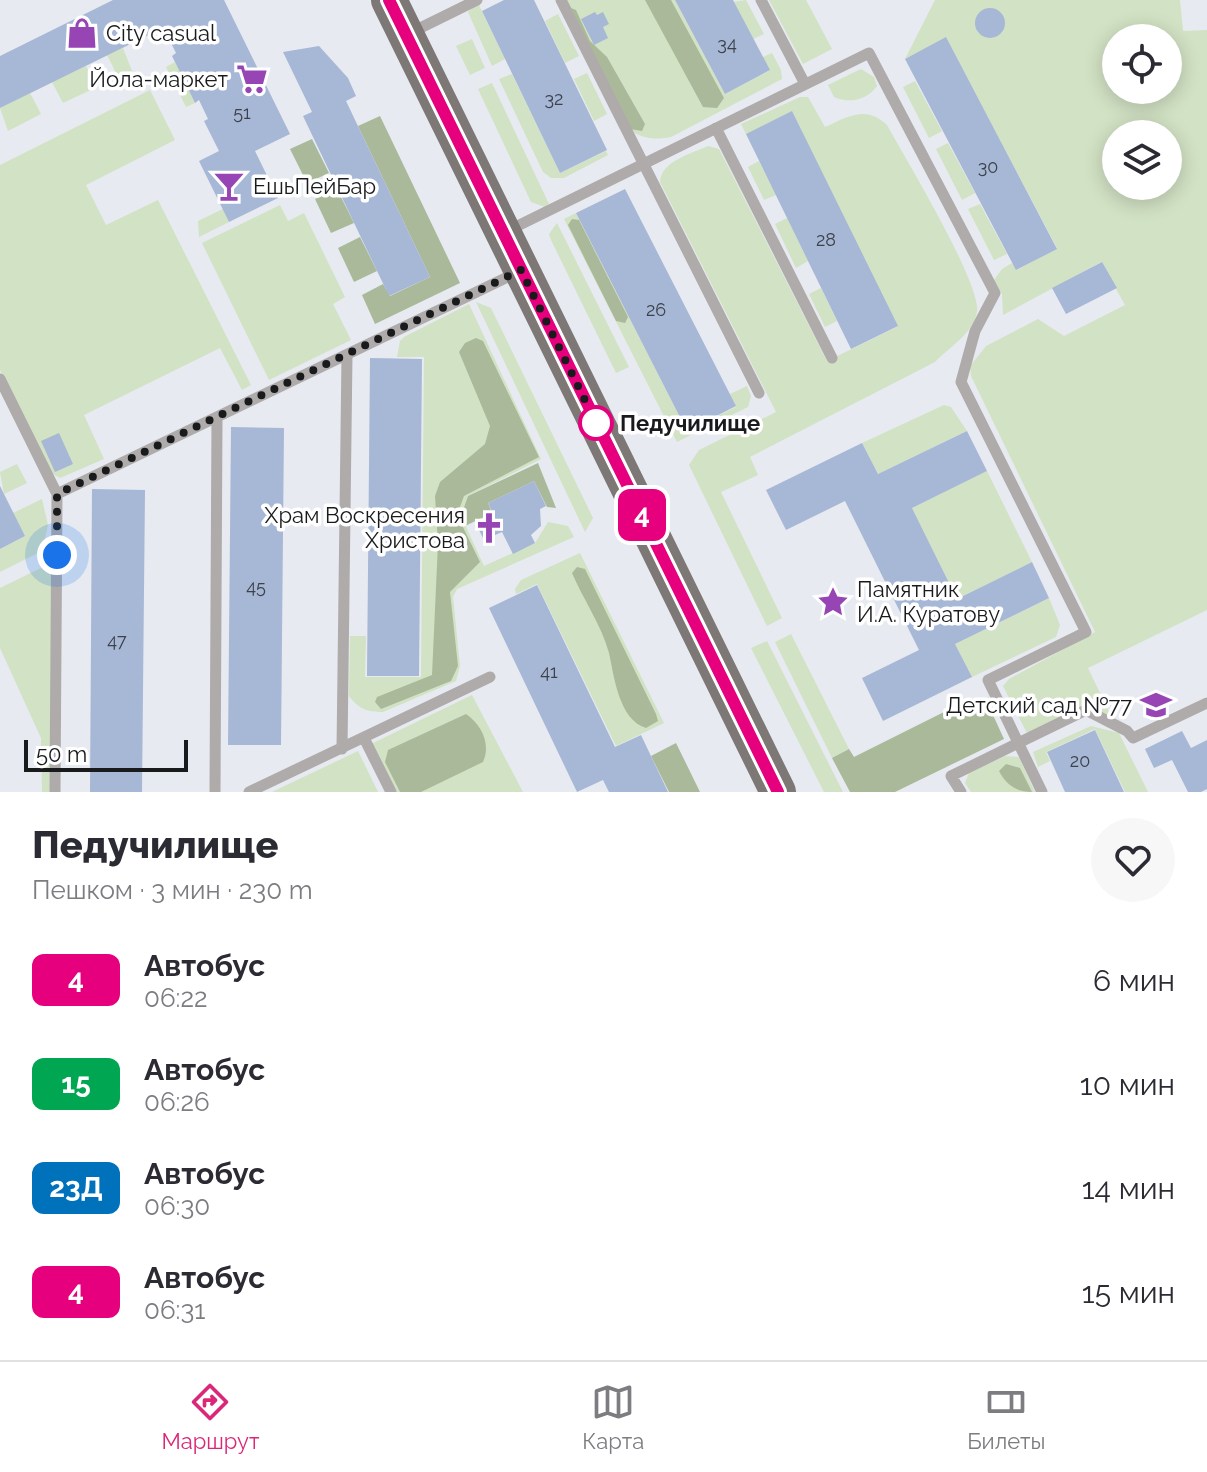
<!DOCTYPE html>
<html lang="ru">
<head>
<meta charset="utf-8">
<style>
	:root { --surface:#fff; --page:#f7f7f7; --text:#2b2b33; --muted:#7c7c81; --line:#e1e1e2; --accent:#db2777 }
	body { margin:0; font-family:Raleway,sans-serif; background:var(--page); color:var(--text); height:100vh; display:flex; flex-direction:column; font-size:30px; white-space:nowrap }
	* { box-sizing:border-box; margin:0 }
	p { font-size:26px; color:var(--muted) }
	.icon { flex:none; width:44px; height:44px; fill:none; stroke:currentColor; stroke-width:2; stroke-linecap:round; stroke-linejoin:round }
	.map { position:relative; height:792px; overflow:hidden }
	.panel { display:flex; flex-direction:column; background:var(--surface); flex:1 }
	.panel>* { flex:none }
	.badge { padding:0 16px; border-radius:12px; font-size:28px; line-height:52px }
	.tools { position:absolute; left:1102px; top:24px; display:grid; gap:16px }
	.tools a { display:grid; place-items:center; width:80px; height:80px; border-radius:50%; background:var(--surface); box-shadow:0 4px 20px #0003; font-size:40px }
	.scale { position:absolute; left:24px; bottom:20px; width:164px; box-sizing:border-box; padding-left:8px; border:4px solid #191a1c; border-top:0; font-size:22px; line-height:28px; white-space:nowrap; color:#191a1c; -webkit-text-stroke:6px #fff; paint-order:stroke }
	.you { position:absolute; width:40px; height:40px; margin:-20px; border:6px solid #fff; border-radius:50%; background:#1a73e8; box-shadow:0 0 0 12px #1a73e833 }
	.map>.badge { position:absolute; translate:-50% -50%; box-shadow:0 0 0 4px #fff }
	.round { display:grid; place-items:center; flex:none; width:84px; height:84px; border-radius:42px; background:var(--page) }
	.summary { display:flex; align-items:center; justify-content:space-between; height:136px; padding:0 32px }
	h1 { font-size:38px; font-weight:800; line-height:60px }
	ul { padding:0; list-style:none }
	li { display:flex; align-items:center; gap:24px; height:104px; padding:0 32px }
	li div { flex:1 }
	li b { display:block; font-size:30px }
	li em { font-style:normal }
	li .badge { min-width:88px; font-weight:700; text-align:center }
	.menu { display:flex; justify-content:space-around; align-items:center; height:112px; border-top:2px solid var(--line); background:var(--surface); font-size:22px; color:var(--muted) }
	.menu a { display:grid; justify-items:center; gap:4px }
	.menu .current { color:var(--accent) }
	.map>svg:first-child { display:block }
</style>
</head>
<body>
<div class="map">
<svg width="1207" height="792" viewBox="0 0 1207 792">
	<rect width="100%" height="100%" fill="#e7eaf0"/>
	<path fill="#d2e2c4" fill-rule="evenodd" d="M 564,0 L 675,0 L 725,94 L 769,71 L 763,57 L 772,53 L 781,70 L 782,79 L 671,137 C 655,140 644,139 629,130 Z
		M 746,0 L 764,34 L 753,39 L 733,2 Z
		M 769,0 L 806,0 L 832,49 L 803,64 Z
		M 935,0 L 1180,0 L 1183,31 L 1207,30 L 1207,610 L 1088,668 L 1111,716 L 1092,708 L 1027,733 L 1003,686 L 1009,679 L 1095,632 L 971,376 L 970,366 L 986,346 L 1038,319 L 1064,336 L 1125,305 L 1101,262 L 1003,315 L 1002,294 L 994,280 L 1002,269 L 1012,263 L 1017,270 L 1057,248 L 946,38 L 905,59 ZM 1116,38 L 1168,38 L 1168,90 L 1116,90 ZM 1116,134 L 1168,134 L 1168,186 L 1116,186 Z
		M 478,3 L 505,59 L 492,66 L 468,12 Z
		M 558,14 L 579,56 L 565,63 L 545,21 Z
		M 472,39 L 485,68 L 470,75 L 456,46 Z
		M 123,48 L 132,71 L 118,77 L 107,55 Z
		M 175,62 L 195,103 L 186,107 L 166,67 Z
		M 86,66 L 97,87 L 63,103 L 52,82 Z
		M 861,69 L 874,77 L 877,86 C 867,100 850,104 834,97 L 828,85 Z
		M 587,73 L 607,114 L 594,121 L 574,79 Z
		M 512,74 L 560,173 L 606,151 L 608,155 L 564,178 L 551,178 L 543,172 L 499,79 Z
		M 915,81 L 942,131 L 929,138 L 903,87 Z
		M 492,83 L 549,204 L 545,207 L 531,202 L 478,89 Z
		M 150,90 L 175,140 L 86,185 L 106,225 L 158,200 L 251,385 L 242,390 L 220,348 L 84,415 L 104,459 L 60,478 L 51,473 L 0,370 L 0,165 Z
		M 30,93 L 41,114 L 8,131 L 0,108 Z
		M 800,97 L 808,97 L 825,127 C 849,116 866,105 887,125 C 904,156 982,285 977,312 C 973,334 949,347 935,362 L 750,457 L 758,475 L 721,492 L 782,618 L 767,626 L 689,465 L 699,450 L 776,412 L 660,182 C 661,161 691,154 708,146 L 719,149 L 827,361 L 897,327 L 792,112 L 746,134 L 741,124 Z
		M 948,143 L 975,193 L 962,200 L 936,149 Z
		M 759,161 L 776,195 L 764,200 L 748,167 Z
		M 980,204 L 1007,254 L 994,260 L 968,209 Z
		M 280,205 L 288,221 L 304,213 L 345,297 L 333,304 L 351,340 L 269,380 L 202,243 Z
		M 223,209 L 229,222 L 199,237 L 198,221 Z
		M 576,213 L 687,431 L 736,407 L 730,394 L 747,386 L 751,396 L 748,407 L 677,442 L 564,219 Z
		M 787,218 L 808,261 L 796,268 L 775,224 Z
		M 557,223 L 629,367 L 616,373 L 551,240 L 549,234 Z
		M 821,288 L 837,321 L 825,327 L 809,294 Z
		M 476,302 L 491,308 L 593,518 L 585,532 Z
		M 469,304 L 541,459 L 468,496 L 461,516 L 484,566 L 535,543 L 548,522 L 568,526 L 574,537 L 457,589 L 453,597 L 460,666 L 456,681 L 383,712 C 367,712 359,709 349,696 L 350,636 L 366,636 L 365,677 L 421,677 L 424,357 L 397,357 L 400,341 L 404,337 Z
		M 944,405 L 951,407 L 967,431 L 878,474 L 862,443 Z
		M 17,464 L 27,483 L 4,494 L 0,472 Z
		M 987,471 L 1032,562 L 957,599 L 912,508 Z
		M 42,499 L 48,525 L 42,551 L 0,572 L 0,549 L 25,536 L 13,513 Z
		M 580,553 L 664,723 L 616,746 L 537,584 L 516,594 L 515,589 L 521,580 Z
		M 41,568 L 49,570 L 52,576 L 51,792 L 42,792 L 41,738 L 0,648 L 0,588 Z
		M 1049,598 L 1060,625 L 1056,637 L 972,677 L 955,644 Z
		M 791,634 L 849,749 L 832,758 L 775,642 Z
		M 767,641 L 843,792 L 824,792 L 751,648 Z
		M 472,695 L 523,792 L 395,792 L 371,744 Z
		M 1091,726 L 1119,733 L 1148,792 L 1125,792 L 1095,729 L 1046,752 L 1050,761 L 1038,767 L 1033,752 Z
		M 358,751 L 378,792 L 272,792 Z
		M 1005,756 L 1019,757 L 1035,792 L 971,792 L 965,783 L 969,773 Z"/>
	<path fill="#a9b999" d="M 645,0 L 671,0 L 724,98 L 717,108 L 703,107 Z
		M 571,8 L 576,10 L 590,41 L 607,57 L 645,124 L 642,131 L 630,129 Z
		M 380,116 L 460,283 L 375,324 L 362,295 L 383,284 L 390,296 L 430,277 L 358,126 Z
		M 312,139 L 329,173 L 307,183 L 290,149 Z
		M 337,189 L 354,223 L 331,233 L 315,199 Z
		M 572,219 L 579,220 L 628,317 L 625,323 L 616,321 L 568,225 Z
		M 360,237 L 377,271 L 354,282 L 338,248 Z
		M 476,338 L 483,341 L 539,457 L 464,496 L 457,515 L 480,562 L 450,592 L 458,666 L 451,681 L 381,709 L 375,702 L 377,697 L 432,675 L 438,543 L 435,496 L 440,482 L 485,444 L 490,426 L 459,352 L 465,343 Z
		M 538,463 L 556,508 L 547,507 L 534,481 L 488,503 L 492,513 L 465,526 L 461,516 L 468,496 Z
		M 577,567 L 585,569 L 656,714 L 658,721 L 646,728 C 619,720 614,676 609,653 C 602,626 583,599 572,573 Z
		M 972,698 L 987,702 L 1004,739 L 895,792 L 850,792 L 832,758 L 849,749 L 854,757 Z
		M 466,714 C 482,725 491,744 483,762 L 421,792 L 400,792 L 385,762 L 388,750 Z
		M 676,743 L 700,792 L 669,792 L 651,756 Z
		M 1006,764 L 1020,768 L 1032,792 C 1017,792 1006,785 999,771 Z"/>
	<path fill="#a7b7d6" d="M 113,0 L 224,0 L 290,134 L 255,151 L 278,198 L 229,222 L 199,161 L 219,151 L 204,121 L 208,119 L 199,100 L 195,103 L 175,62 L 172,56 L 176,53 L 168,37 L 164,40 L 159,30 L 0,108 L 0,56 Z
		M 504,0 L 534,0 L 607,150 L 560,173 L 482,11 Z
		M 675,0 L 733,0 L 770,70 L 725,94 Z
		M975 23a15 15 0 1 1 30 0a15 15 0 1 1-30 0Z
		M 595,12 L 597,15 L 603,12 L 609,24 L 603,27 L 608,38 L 594,45 L 581,19 Z
		M 946,37 L 1057,249 L 1016,270 L 905,59 Z
		M 319,46 L 348,78 L 356,96 L 346,101 L 430,277 L 389,296 L 303,116 L 312,112 L 283,52 Z
		M 792,111 L 898,326 L 851,349 L 746,134 Z
		M 625,189 L 736,406 L 687,431 L 576,213 Z
		M 1102,262 L 1117,288 L 1066,314 L 1052,288 Z
		M 370,358 L 422,359 L 419,676 L 367,676 Z
		M 231,427 L 284,428 L 281,745 L 228,745 Z
		M 967,431 L 987,471 L 912,508 L 957,599 L 1032,562 L 1049,598 L 955,644 L 972,677 L 883,721 L 862,678 L 919,650 L 845,501 L 786,530 L 766,490 L 862,443 L 878,474 Z
		M 59,433 L 73,464 L 55,472 L 41,441 Z
		M 534,481 L 546,506 L 540,509 L 541,526 L 531,535 L 535,543 L 513,554 L 502,532 L 484,540 L 475,522 L 493,514 L 488,503 Z
		M 0,486 L 25,536 L 0,549 Z
		M 92,489 L 145,490 L 142,792 L 90,792 Z
		M 537,585 L 615,747 L 641,735 L 668,792 L 609,792 L 603,780 L 577,792 L 489,608 Z
		M 1095,730 L 1124,792 L 1065,792 L 1047,752 Z
		M 1182,731 L 1191,748 L 1207,740 L 1207,789 L 1201,792 L 1188,792 L 1172,760 L 1154,768 L 1145,749 Z"/>
	<g fill="none" stroke-linecap="round" stroke-linejoin="round">
		<path stroke="#afabab" stroke-width="11" d="M 561,0 L 759,393
			M 761,0 L 805,84
			M 410,33 L 477,0
			M 716,128 L 832,358
			M 507,231 L 869,53 L 995,293 L 975,331 L 961,382 L 1086,632 L 988,680 L 1042,792
			M 0,379 L 57,494 L 55,792
			M 57,494 L 518,272
			M 364,738 L 391,792
			M 342,749 L 347,355
			M 215,792 L 217,417
			M 249,792 L 490,677
			M 961,792 L 951,776 L 1086,710 L 1127,731 L 1133,738 L 1207,703"/>
		<path stroke="#7d7776" stroke-width="36" d="M 389,0 L 778,792"/>
	</g>
	<g fill="none" stroke-linecap="round" stroke-linejoin="round">
		<defs>
			<path id="line" d="M 389,0 L 778,792"/>
		</defs>
		<use href="#line" stroke="#fff" stroke-width="18"/>
		<use href="#line" stroke="#e6007e" stroke-width="12"/>
		<path stroke="#191a1c" stroke-width="8" stroke-dasharray="0 14.4" d="M 57,555 L 57,494 L 521,270 L 602,435 L 596,423"/>
	</g>
	<defs>
		<symbol id="shop-bare" viewBox="-9 -9 18 18"><path d="M-5-2.5h2.3a2.7 3.5 0 0 1 5.4 0H5L5.5 6h-11ZM-1.5-2.5h3a1.5 2.3 0 0 0-3 0Z" fill="#9745b4" stroke="#fff" stroke-width="2.5" paint-order="stroke"/></symbol>
		<symbol id="supermarket-bare" viewBox="-9 -9 18 18"><path d="M-6-5.5h2.5l.6 2H6L4.5 2H-2.5L-4.4-4H-6ZM-1.5 3.2a1.3 1.3 0 1 0 .1 0ZM3 3.2a1.3 1.3 0 1 0 .1 0Z" fill="#9745b4" stroke="#fff" stroke-width="2.5" paint-order="stroke"/></symbol>
		<symbol id="bar-bare" viewBox="-9 -9 18 18"><path d="M-6-5H6L.8 .8V4.5H3.5V6h-7V4.5H-.8V.8Z" fill="#9745b4" stroke="#fff" stroke-width="2.5" paint-order="stroke"/></symbol>
		<symbol id="church-bare" viewBox="-9 -9 18 18"><path d="M-1.2-6h2.4v3.5h3.3v2.4h-3.3V6h-2.4V-.1h-3.3v-2.4h3.3Z" fill="#9745b4" stroke="#fff" stroke-width="2.5" paint-order="stroke"/></symbol>
		<symbol id="sight-bare" viewBox="-9 -9 18 18"><path d="M0-6L1.8-2.2L6-1.7L2.9 1.2L3.7 5.4L0 3.3L-3.7 5.4L-2.9 1.2L-6-1.7L-1.8-2.2Z" fill="#9745b4" stroke="#fff" stroke-width="2.5" paint-order="stroke"/></symbol>
		<symbol id="school-bare" viewBox="-9 -9 18 18"><path d="M0-5L7-2L0 1L-7-2ZM-4 1L0 2.5L4 1V4Q0 6-4 4Z" fill="#9745b4" stroke="#fff" stroke-width="2.5" paint-order="stroke"/></symbol>
	</defs>
	<g fill-rule="evenodd">
		<use href="#shop-bare" x="60" y="11" width="44" height="44"/>
		<use href="#supermarket-bare" x="230" y="57" width="44" height="44"/>
		<use href="#bar-bare" x="207" y="164" width="44" height="44"/>
		<use href="#church-bare" x="467" y="506" width="44" height="44"/>
		<use href="#sight-bare" x="811" y="580" width="44" height="44"/>
		<use href="#school-bare" x="1134" y="683" width="44" height="44"/>
	</g>
	<circle fill="#fff" stroke="#e6007e" stroke-width="4" cx="596" cy="423" r="16"/>
	<g text-anchor="middle" stroke-width="7" stroke-linejoin="round" paint-order="stroke">
		<g font-size="18" fill="#3c414a">
			<text x="727" y="50">34</text>
			<text x="554" y="105">32</text>
			<text x="242" y="119">51</text>
			<text x="988" y="173">30</text>
			<text x="826" y="246">28</text>
			<text x="656" y="316">26</text>
			<text x="256" y="593">45</text>
			<text x="117" y="647">47</text>
			<text x="549" y="678">41</text>
			<text x="1080" y="767">20</text>
		</g>
		<g font-size="22" fill="#191a1c" stroke="#fff" text-anchor="start">
			<text x="106" y="41">City сasual</text>
			<text x="228" y="87" text-anchor="end">Йола-маркет</text>
			<text x="253" y="194">ЕшьПейБар</text>
			<text x="465" y="523" text-anchor="end">Храм Воскресения<tspan x="465" dy="25">Христова</tspan></text>
			<text x="857" y="597">Памятник<tspan x="857" dy="25">И.А. Куратову</tspan></text>
			<text x="1132" y="713" text-anchor="end">Детский сад №77</text>
		</g>
		<g font-size="22" font-weight="bold" fill="#191a1c" stroke="#fff" text-anchor="start">
			<text x="620" y="431">Педучилище</text>
		</g>
	</g>
</svg>
<div class="tools">
<a><svg class="icon" aria-label="locate" viewBox="0 0 24 24"><circle cx="12" cy="12" r="6"/><path d="M12 2v4M12 18v4M2 12h4M18 12h4"/></svg></a>
<a><svg class="icon" aria-label="layers" viewBox="0 0 24 24"><path d="M12 4l9 5-9 5-9-5zM3 14l9 5 9-5"/></svg></a>
</div>
<div class="scale">50 m</div>
<div class="you" style="left:57px;top:555px"></div>
<b class="badge" style="left:642px;top:515px;background:#e6007e;color:#fff">4</b>
</div>
<section class="panel">
<div class="summary"><div><h1>Педучилище</h1><p>Пешком · 3 мин · 230 m</p></div><a class="round"><svg class="icon" aria-label="heart" viewBox="0 0 24 24"><path d="M12 20l-8-8c-3-5 5-10 8-4 3-6 11-1 8 4z"/></svg></a></div>
<ul>
<li><span class="badge" style="background:#e6007e;color:#fff">4</span><div><b>Автобус</b><p>06:22</p></div><em>6 мин</em></li>
<li><span class="badge" style="background:#00a651;color:#fff">15</span><div><b>Автобус</b><p>06:26</p></div><em>10 мин</em></li>
<li><span class="badge" style="background:#0072bc;color:#fff">23Д</span><div><b>Автобус</b><p>06:30</p></div><em>14 мин</em></li>
<li><span class="badge" style="background:#e6007e;color:#fff">4</span><div><b>Автобус</b><p>06:31</p></div><em>15 мин</em></li>
</ul>
</section>
<nav class="menu">
<a class="current"><svg class="icon" aria-label="directions" viewBox="0 0 24 24"><path d="M12 3l9 9-9 9-9-9zM9 14v-3h6M13 9l2 2-2 2"/></svg>Маршрут</a>
<a><svg class="icon" aria-label="map" viewBox="0 0 24 24"><path d="M3 6l6-2 6 2 6-2v14l-6 2-6-2-6 2zM9 4v14M15 6v14"/></svg>Карта</a>
<a><svg class="icon" aria-label="tickets" viewBox="0 0 24 24"><path d="M3 7h18v10H3zM15 7v10"/></svg>Билеты</a>
</nav>
</body>
</html>
